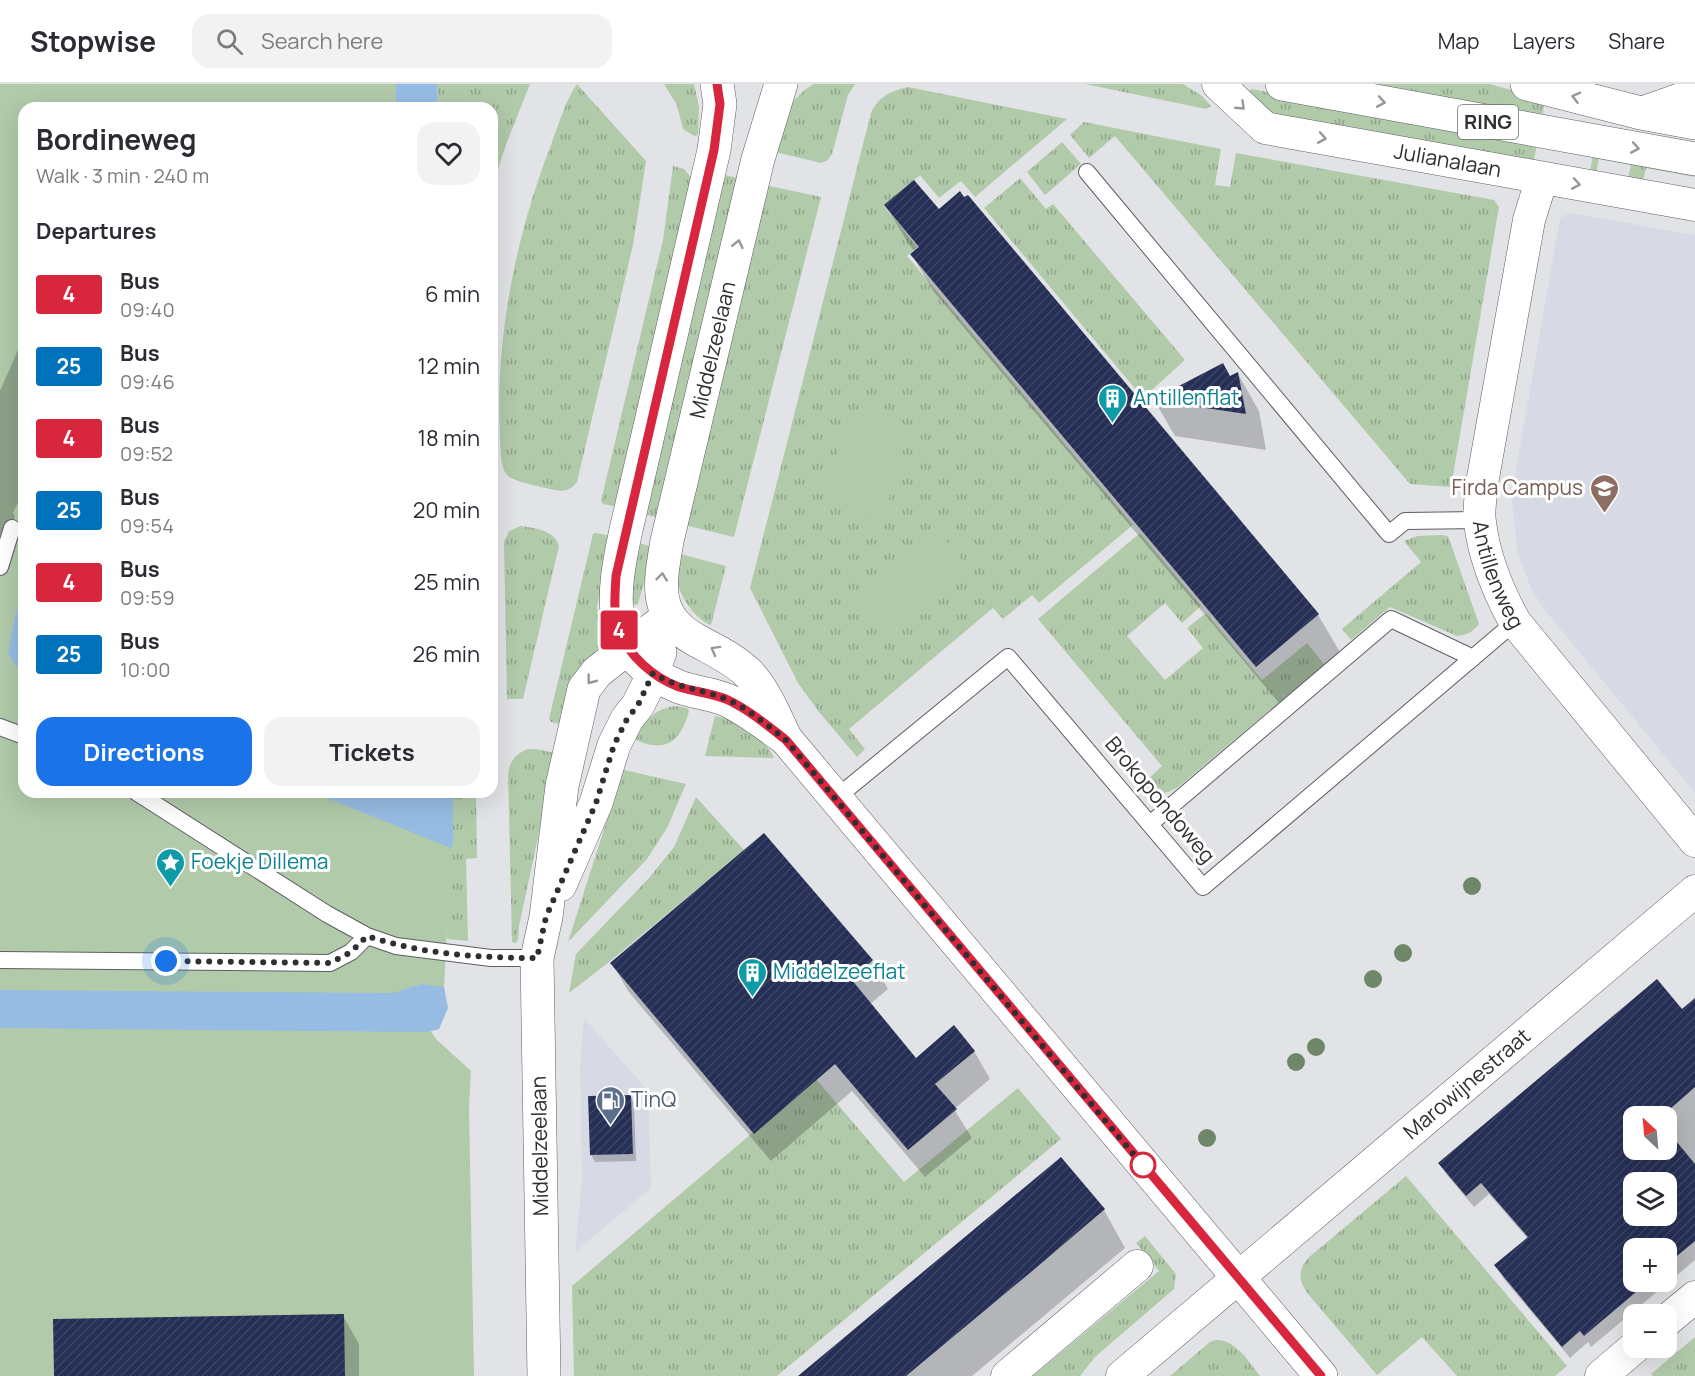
<!DOCTYPE html>
<html lang="en">
<head>
<meta charset="utf-8">
<style>
	:root { --surface:#fff; --page:#f2f2f3; --text:#2b2b33; --muted:#7c7c81; --line:#e1e1e2; --accent:#1a73e8 }
	body { margin:0; font-family:Manrope,sans-serif; background:var(--page); color:var(--text); height:100vh; display:flex; flex-direction:column; font-size:22px; white-space:nowrap }
	* { box-sizing:border-box; margin:0 }
	p { font-size:20px; color:var(--muted) }
	.icon { flex:none; width:33px; height:33px; fill:none; stroke:currentColor; stroke-width:2; stroke-linecap:round; stroke-linejoin:round }
	.map { position:relative; flex:1; overflow:hidden }
	.details { position:absolute; left:18px; top:18px; width:480px; height:696px; display:flex; flex-direction:column; background:var(--surface); border-radius:18px; box-shadow:0 6px 24px #0002 }
	.details>* { flex:none }
	.badge { padding:0 12px; border-radius:4px; font-size:21px; line-height:39px }
	.needle { width:39px; rotate:334deg }
	.tools { position:absolute; left:1623px; top:1022px; display:grid; gap:12px }
	.tools a { display:grid; place-items:center; width:54px; height:54px; border-radius:12px; background:var(--surface); box-shadow:0 6px 24px #0002; font-size:30px }
	.you { position:absolute; width:30px; height:30px; margin:-15px; border:4px solid #fff; border-radius:50%; background:#1a73e8; box-shadow:0 0 0 9px #1a73e833 }
	.map>.badge { position:absolute; translate:-50% -50%; box-shadow:0 0 0 3px #fff }
	h2 { padding:0 18px; font-size:22px; line-height:54px }
	.round { display:grid; place-items:center; flex:none; width:63px; height:63px; border-radius:18px; background:var(--page) }
	.summary { display:flex; align-items:center; justify-content:space-between; height:102px; padding:0 18px }
	h1 { font-size:28px; font-weight:700; line-height:45px }
	.primary-button { display:flex; gap:12px; margin-top:auto; padding:12px 18px }
	.primary-button a { flex:1; height:69px; border-radius:18px; background:var(--accent); color:#fff; font-size:24px; font-weight:700; line-height:69px; text-align:center }
	.primary-button a+a { background:var(--page); color:var(--text) }
	ul { padding:0; list-style:none }
	li { display:flex; align-items:center; gap:18px; height:72px; padding:0 18px }
	li div { flex:1 }
	li b { display:block; font-size:22px }
	li em { font-style:normal }
	li .badge { min-width:66px; font-weight:700; text-align:center }
	header { display:flex; align-items:center; gap:36px; box-sizing:border-box; height:84px; padding:0 30px; background:var(--surface); border-bottom:2px solid var(--line) }
	header strong { font-size:28px }
	nav { display:flex; gap:33px; margin-inline-start:auto; font-size:21px }
	.search { width:420px; height:54px; background:var(--page); display:flex; align-items:center; gap:15px; box-sizing:border-box; padding:0 21px; border-radius:18px; color:var(--muted); font-size:22px }
	.map>svg:first-child { display:block }
</style>
</head>
<body>
<header>
<strong>Stopwise</strong>
<div class="search"><svg class="icon" aria-label="search" viewBox="0 0 24 24"><circle cx="10" cy="10" r="6"/><path d="M15 15l6 6"/></svg>Search here</div>
<nav><a>Map</a><a>Layers</a><a>Share</a></nav>
</header>
<div class="map">
<svg width="1695" height="1292" viewBox="0 0 1695 1292">
	<defs>
		<pattern id="grass-tufts" width="24" height="20" patternUnits="userSpaceOnUse" patternTransform="scale(1.5)"><rect width="24" height="20" fill="#b1caaa"/><path d="M3 7l-1-3M5 7V3M7 7l1-3M15 17l-1-3M17 17v-4M19 17l1-3" fill="none" stroke="#90a48b"/></pattern>
		<pattern id="building-hatch" width="6" height="6" patternUnits="userSpaceOnUse" patternTransform="scale(1.5)"><rect width="6" height="6" fill="#262f55"/><path d="M-1 1l2-2M0 6l6-6M5 7l2-2" fill="none" stroke="#3d4565"/></pattern>
	</defs>
	<rect width="100%" height="100%" fill="#e2e3e6"/>
	<path fill="#d7dae5" d="M 1570,129 L 1695,151 L 1695,709 L 1543,524 L 1531,504 L 1518,470 L 1512,418 L 1514,397 L 1560,134 Z
		M 584,934 L 648,1007 L 651,1104 L 575,1168 L 582,1095 L 580,982 Z"/>
	<path fill="url(#grass-tufts)" d="M 437,0 L 530,0 L 507,58 L 492,103 L 492,24 L 438,24 Z
		M 577,0 L 646,77 L 633,161 L 577,398 C 570,408 561,408 550,405 C 539,402 514,398 507,391 C 499,381 501,363 500,351 C 495,252 516,151 552,58 C 559,39 566,16 577,0 Z
		M 664,0 L 694,0 L 699,23 L 698,51 L 694,52 L 683,45 L 677,21 Z
		M 814,0 L 855,0 L 848,11 L 832,70 L 828,76 L 821,79 L 771,67 C 780,41 788,14 814,0 Z
		M 1085,0 L 1183,0 L 1202,12 L 1211,22 L 1206,25 Z
		M 1339,0 L 1490,0 L 1543,15 L 1545,17 L 1542,34 Z
		M 908,3 L 1067,35 L 975,113 L 961,97 L 939,114 L 920,91 L 884,122 L 917,163 L 907,172 L 1133,441 L 1039,519 L 1032,511 L 1003,535 L 993,524 L 849,645 L 865,665 L 857,673 L 819,628 L 798,599 L 750,504 L 871,29 C 878,13 891,7 908,3 Z
		M 1251,5 L 1535,56 L 1537,60 L 1533,81 L 1296,40 L 1271,29 L 1248,8 Z
		M 1084,38 L 1221,65 L 1215,101 L 1230,103 L 1236,69 L 1494,116 L 1499,123 L 1451,403 L 1410,400 L 1115,52 L 1089,74 L 1070,51 Z
		M 1062,58 L 1081,80 L 1045,111 L 1027,88 Z
		M 1593,70 L 1695,88 L 1695,93 L 1646,84 L 1642,103 L 1627,99 L 1631,81 L 1599,75 L 1595,94 L 1589,93 Z
		M 673,82 L 684,85 L 692,95 L 618,423 L 603,420 L 601,417 L 663,156 Z
		M 724,91 L 739,94 L 658,434 L 643,430 Z
		M 1020,94 L 1046,125 L 1053,120 L 1185,276 L 1143,314 L 984,124 Z
		M 765,101 L 821,113 L 734,453 L 684,441 Z
		M 521,442 C 534,444 555,446 559,462 L 523,615 L 507,615 L 504,458 L 509,447 Z
		M 596,449 L 611,452 L 612,455 L 597,522 L 601,561 L 580,585 L 560,640 L 551,638 L 549,635 L 593,450 Z
		M 1140,449 L 1201,522 L 1182,539 L 1165,519 L 1127,552 L 1165,596 L 1203,564 L 1187,544 L 1206,529 L 1262,596 L 1307,559 L 1324,580 L 1183,699 C 1170,710 1156,714 1143,700 L 1162,682 L 1038,535 Z
		M 1441,451 L 1448,452 L 1479,540 C 1473,548 1467,551 1457,552 L 1390,523 L 1351,556 L 1342,545 L 1421,478 L 1404,457 L 1417,452 Z
		M 637,459 L 651,462 L 653,466 L 638,520 L 635,521 L 631,516 Z
		M 680,470 L 726,482 L 711,541 C 694,535 676,508 677,490 C 677,483 679,476 680,470 Z
		M 676,622 L 687,624 L 689,627 C 681,658 665,670 634,655 C 644,638 655,624 676,622 Z
		M 715,632 C 736,635 767,655 774,674 L 705,672 Z
		M 528,665 L 535,665 L 556,669 L 519,842 L 518,855 L 516,859 L 512,858 L 508,689 C 511,676 515,670 528,665 Z
		M 620,685 L 686,700 L 667,744 L 647,775 L 568,858 L 608,733 Z
		M 312,708 L 453,758 L 453,708 L 476,708 L 477,774 L 466,775 L 468,857 L 447,855 L 447,846 Z
		M 696,713 L 744,766 L 609,878 L 569,909 L 576,870 L 649,794 L 674,763 Z
		M 816,995 L 904,1098 L 1018,1004 L 1061,1055 L 777,1292 L 574,1292 L 572,1202 Z
		M 1406,1092 L 1567,1282 L 1555,1292 L 1457,1292 L 1422,1253 L 1377,1291 L 1308,1210 C 1299,1197 1297,1187 1308,1174 Z
		M 1145,1152 L 1176,1190 L 1174,1205 L 1095,1273 L 1080,1292 L 1033,1292 L 1159,1187 L 1136,1159 Z
		M 1695,1253 L 1695,1292 L 1653,1292 L 1651,1290 Z
		M 1215,1256 C 1236,1255 1248,1277 1260,1292 L 1170,1292 L 1210,1258 Z"/>
	<path fill="#b1caaa" d="M 0,0 L 396,0 L 396,24 L 24,24 L 24,708 L 431,708 L 451,765 L 444,903 L 447,925 L 439,945 L 431,947 L 436,955 L 471,987 L 469,1023 L 474,1292 L 0,1292 Z
		M 849,328 L 909,345 L 883,435 L 823,417 Z
		M 934,443 L 970,485 L 891,550 L 856,509 Z"/>
	<path fill="#97bce3" d="M 396,0 L 437,0 L 438,24 L 396,24 Z
		M 24,521 L 24,588 L 15,581 L 8,569 L 16,527 Z
		M 312,708 L 453,708 L 453,758 L 451,764 Z
		M 422,900 L 444,903 L 448,924 L 439,945 L 427,948 L 0,944 L 0,906 L 393,909 Z"/>
	<path fill="#0003" fill-rule="evenodd" d="M 886,122 L 938,127 L 1318,531 L 1340,568 L 1279,619 L 934,208 L 912,171 L 915,168 L 908,159 Z
		M 24,252 L 24,405 L 13,429 L 15,432 L 4,459 L 0,457 L 0,307 Z
		M 1222,281 L 1230,294 L 1238,290 L 1259,327 L 1266,366 L 1175,352 L 1154,316 Z
		M 764,751 L 872,877 L 888,905 L 870,920 L 916,976 L 974,967 L 990,995 L 954,1025 L 972,1054 L 925,1093 L 852,1007 L 771,1077 L 628,907 L 612,879 Z
		M 1695,915 L 1695,1176 L 1591,1263 L 1588,1258 L 1570,1274 L 1503,1194 L 1496,1181 L 1528,1155 L 1489,1110 L 1474,1123 L 1447,1091 L 1440,1079 L 1681,926 ZM 1634,1032 L 1666,1032 L 1666,1065 L 1634,1065 ZM 1634,1098 L 1666,1098 L 1666,1131 L 1634,1131 ZM 1634,1164 L 1666,1164 L 1666,1197 L 1634,1197 Z
		M 630,1012 L 634,1019 L 636,1077 L 595,1078 L 591,1071 Z
		M 1060,1075 L 1104,1126 L 1125,1164 L 972,1292 L 800,1292 Z
		M 343,1232 L 359,1260 L 359,1292 L 55,1292 Z"/>
	<path fill="url(#building-hatch)" fill-rule="evenodd" d="M 914,96 L 939,125 L 960,107 L 964,113 L 968,111 L 1319,530 L 1256,583 L 910,170 L 919,163 L 884,121 Z
		M 1223,279 L 1230,292 L 1238,288 L 1246,330 L 1152,316 Z
		M 764,749 L 873,876 L 851,895 L 916,974 L 954,941 L 975,967 L 935,1000 L 957,1025 L 908,1066 L 835,980 L 754,1050 L 610,879 Z
		M 1657,895 L 1682,925 L 1695,914 L 1695,1003 L 1662,1032 L 1634,1032 L 1634,1065 L 1666,1065 L 1666,1045 L 1695,1080 L 1695,1157 L 1666,1181 L 1666,1164 L 1634,1164 L 1634,1197 L 1649,1197 L 1584,1252 L 1580,1247 L 1562,1263 L 1494,1181 L 1528,1153 L 1481,1099 L 1466,1112 L 1438,1079 ZM 1634,1098 L 1666,1098 L 1666,1131 L 1634,1131 Z
		M 631,1011 L 633,1070 L 590,1071 L 588,1012 Z
		M 1061,1073 L 1105,1125 L 1031,1188 L 906,1292 L 798,1292 Z
		M 344,1230 L 345,1292 L 54,1292 L 53,1235 Z"/>
	<g fill="none" stroke-linecap="round" stroke-linejoin="round">
		<defs>
			<path id="lane" d="M 1087,88 L 1389,450 L 1405,437 L 1479,436
				M 0,483 L 12,444
				M 0,643 L 24,652
				M 136,708 L 327,830 L 367,852 L 396,862 L 491,874 L 537,874
				M 836,714 L 1008,573 L 1203,803 L 1515,538
				M 1150,740 L 1391,535 L 1473,574
				M 0,876 L 330,879 L 351,868 L 367,852"/>
			<g id="street">
				<path id="s1" d="M 1218,0 L 1265,44 L 1695,121"/>
				<path d="M 1641,29 L 1695,10"/>
				<path id="s2" d="M 1542,94 L 1529,136 L 1481,405 C 1481,416 1478,427 1480,438 C 1484,474 1498,507 1515,538 L 1695,757"/>
				<path d="M 1666,1237 L 1695,1213"/>
				<path d="M 1007,1292 L 1137,1182"/>
				<path id="s3" d="M 1122,1292 L 1695,807"/>
				<path d="M 1601,1292 L 1635,1263"/>
			</g>
			<path id="secondary" d="M 717,0 L 720,20 L 714,66 L 626,446 C 612,511 602,571 677,602 C 693,609 713,609 729,617 C 748,627 766,640 783,653
				M 781,0 L 758,75 L 667,457 C 660,499 652,532 696,556 C 714,566 732,574 747,588 C 765,606 775,633 786,655 L 1321,1292
				M 560,801 L 596,719 L 614,661 L 627,635 L 638,621 L 650,597 L 660,568
				M 544,1292 L 537,874 L 546,833 L 562,702 L 584,605 L 597,588 L 668,533"/>
			<path id="primary" d="M 1282,0 L 1695,75
				M 1527,0 L 1641,29 L 1695,39"/>
		</defs>
		<use href="#lane" stroke="#5d5e61" stroke-width="18"/>
		<use href="#street" stroke="#5d5e61" stroke-width="33"/>
		<use href="#secondary" stroke="#5d5e61" stroke-width="34"/>
		<use href="#primary" stroke="#5d5e61" stroke-width="34"/>
		<use href="#lane" stroke="#fff" stroke-width="16"/>
		<use href="#street" stroke="#fff" stroke-width="32"/>
		<use href="#secondary" stroke="#fff" stroke-width="33"/>
		<use href="#primary" stroke="#fff" stroke-width="33"/>
	</g>
	<g fill="#6d8768">
		<circle cx="1472" cy="802" r="9"/>
		<circle cx="1403" cy="869" r="9"/>
		<circle cx="1373" cy="895" r="9"/>
		<circle cx="1316" cy="963" r="9"/>
		<circle cx="1296" cy="978" r="9"/>
		<circle cx="1207" cy="1054" r="9"/>
	</g>
	<defs><path id="oneway-chevron" d="M-2-3.5L2.5 0L-2 3.5" fill="none" stroke-width="1.6" stroke-linecap="round" stroke-linejoin="round" transform="scale(1.5)"/></defs>
	<g stroke="#979798">
		<use href="#oneway-chevron" transform="translate(1576 13) rotate(-166)"/>
		<use href="#oneway-chevron" transform="translate(1381 18) rotate(10)"/>
		<use href="#oneway-chevron" transform="translate(1241 22) rotate(43)"/>
		<use href="#oneway-chevron" transform="translate(1322 54) rotate(10)"/>
		<use href="#oneway-chevron" transform="translate(1635 64) rotate(10)"/>
		<use href="#oneway-chevron" transform="translate(1576 100) rotate(10)"/>
		<use href="#oneway-chevron" transform="translate(738 160) rotate(-77)"/>
		<use href="#oneway-chevron" transform="translate(662 493) rotate(-84)"/>
		<use href="#oneway-chevron" transform="translate(715 566) rotate(-151)"/>
		<use href="#oneway-chevron" transform="translate(591 596) rotate(127)"/>
	</g>
	<g fill="none" stroke-linecap="round" stroke-linejoin="round">
		<defs>
			<path id="line" d="M 717,0 L 720,20 L 714,66 L 616,492 C 615,510 613,530 619,547 C 629,572 654,594 679,603 C 695,608 713,609 728,616 C 749,626 768,642 786,656 L 1321,1292"/>
		</defs>
		<use href="#line" stroke="#fff" stroke-width="14"/>
		<use href="#line" stroke="#d7263d" stroke-width="9"/>
		<path stroke="#2f2f31" stroke-width="6" stroke-dasharray="0 10.8" d="M 166,877 L 330,879 L 351,868 L 367,852 C 421,870 480,874 537,874 L 546,833 L 596,719 L 614,661 L 627,635 L 638,621 L 653,589 C 680,606 701,604 728,616 C 749,625 768,642 786,656 L 1145,1084 L 1143,1081"/>
	</g>
	<defs>
		<symbol id="building-pin" viewBox="-11 -11 22 30"><path d="M0 17L-7.5 6A9.5 9.5 0 1 1 7.5 6Z" fill="#0f9aa8" stroke="#fff"/><path d="M-4-6H4V6H1V3H-1V6H-4ZM-2.5-4.3h1.7v1.8h-1.7ZM.8-4.3h1.7v1.8H.8ZM-2.5-1h1.7V.8h-1.7ZM.8-1h1.7V.8H.8Z" fill="#fff"/></symbol>
		<symbol id="university-pin" viewBox="-11 -11 22 30"><path d="M0 17L-7.5 6A9.5 9.5 0 1 1 7.5 6Z" fill="#8d6e63" stroke="#fff"/><path d="M0-5L7-2L0 1L-7-2ZM-4 1L0 2.5L4 1V4Q0 6-4 4Z" fill="#fff"/></symbol>
		<symbol id="sight-pin" viewBox="-11 -11 22 30"><path d="M0 17L-7.5 6A9.5 9.5 0 1 1 7.5 6Z" fill="#0f9aa8" stroke="#fff"/><path d="M0-6L1.8-2.2L6-1.7L2.9 1.2L3.7 5.4L0 3.3L-3.7 5.4L-2.9 1.2L-6-1.7L-1.8-2.2Z" fill="#fff"/></symbol>
		<symbol id="fuel-pin" viewBox="-11 -11 22 30"><path d="M0 17L-7.5 6A9.5 9.5 0 1 1 7.5 6Z" fill="#5c6f8a" stroke="#fff"/><path d="M-5.5-6h7V0h2V4h1.3V-2.5L3-4.5l.8-.8L6-3V5H2.5V1h-1V6h-7ZM-4.2-4.7v3.2H.2V-4.7Z" fill="#fff"/></symbol>
	</defs>
	<g fill-rule="evenodd">
		<use href="#building-pin" x="1096" y="298" width="33" height="45"/>
		<use href="#university-pin" x="1588" y="388" width="33" height="45"/>
		<use href="#sight-pin" x="154" y="762" width="33" height="45"/>
		<use href="#building-pin" x="736" y="872" width="33" height="45"/>
		<use href="#fuel-pin" x="594" y="1000" width="33" height="45"/>
	</g>
	<circle fill="#fff" stroke="#d7263d" stroke-width="3" cx="1143" cy="1081" r="12"/>
	<g text-anchor="middle" stroke-width="6" stroke-linejoin="round" paint-order="stroke">
		<rect fill="#fff" stroke="#6d6d6f" stroke-width="1.5" x="1458" y="21" width="60" height="34" rx="4.5"/>
		<g font-size="20" font-weight="bold" fill="#2f2f31">
			<text x="1488" y="45">RING</text>
		</g>
		<g font-size="21" fill="#2f2f31" stroke="#fff">
			<text dy="7" stroke="none"><textPath href="#s1" startOffset="250">Julianalaan</textPath></text>
			<text transform="translate(713 266) rotate(-77)" y="7">Middelzeelaan</text>
			<text dy="7" stroke="none"><textPath href="#s2" startOffset="406">Antillenweg</textPath></text>
			<text transform="translate(1160 716) rotate(50)" y="7">Brokopondoweg</text>
			<text dy="7" stroke="none"><textPath href="#s3" startOffset="452">Marowijnestraat</textPath></text>
			<text transform="translate(540 1062) rotate(-91)" y="7">Middelzeelaan</text>
		</g>
		<g font-size="21" fill="#0d838f" stroke="#fff" text-anchor="start">
			<text x="1133" y="321">Antillenflat</text>
			<text x="191" y="785">Foekje Dillema</text>
			<text x="773" y="895">Middelzeeflat</text>
		</g>
		<g font-size="21" fill="#785e54" stroke="#fff" text-anchor="end">
			<text x="1583" y="411">Firda Campus</text>
		</g>
		<g font-size="21" fill="#4e5e75" stroke="#fff" text-anchor="start">
			<text x="631" y="1023">TinQ</text>
		</g>
	</g>
</svg>
<div class="tools">
<a><svg class="needle" viewBox="-14 -14 28 28"><path d="M0-13l5 13h-10z" fill="#e53935"/><path d="M0 13l5-13h-10z" fill="#7c7c81"/></svg></a>
<a><svg class="icon" aria-label="layers" viewBox="0 0 24 24"><path d="M12 4l9 5-9 5-9-5zM3 14l9 5 9-5"/></svg></a>
<a>+</a>
<a>−</a>
</div>
<div class="you" style="left:166px;top:877px"></div>
<b class="badge" style="left:619px;top:546px;background:#d7263d;color:#fff">4</b>
<section class="details">
<div class="summary"><div><h1>Bordineweg</h1><p>Walk · 3 min · 240 m</p></div><a class="round"><svg class="icon" aria-label="heart" viewBox="0 0 24 24"><path d="M12 20l-8-8c-3-5 5-10 8-4 3-6 11-1 8 4z"/></svg></a></div>
<h2>Departures</h2>
<ul>
<li><span class="badge" style="background:#d7263d;color:#fff">4</span><div><b>Bus</b><p>09:40</p></div><em>6 min</em></li>
<li><span class="badge" style="background:#0072bc;color:#fff">25</span><div><b>Bus</b><p>09:46</p></div><em>12 min</em></li>
<li><span class="badge" style="background:#d7263d;color:#fff">4</span><div><b>Bus</b><p>09:52</p></div><em>18 min</em></li>
<li><span class="badge" style="background:#0072bc;color:#fff">25</span><div><b>Bus</b><p>09:54</p></div><em>20 min</em></li>
<li><span class="badge" style="background:#d7263d;color:#fff">4</span><div><b>Bus</b><p>09:59</p></div><em>25 min</em></li>
<li><span class="badge" style="background:#0072bc;color:#fff">25</span><div><b>Bus</b><p>10:00</p></div><em>26 min</em></li>
</ul>
<div class="primary-button"><a>Directions</a><a>Tickets</a></div>
</section>
</div>
</body>
</html>
